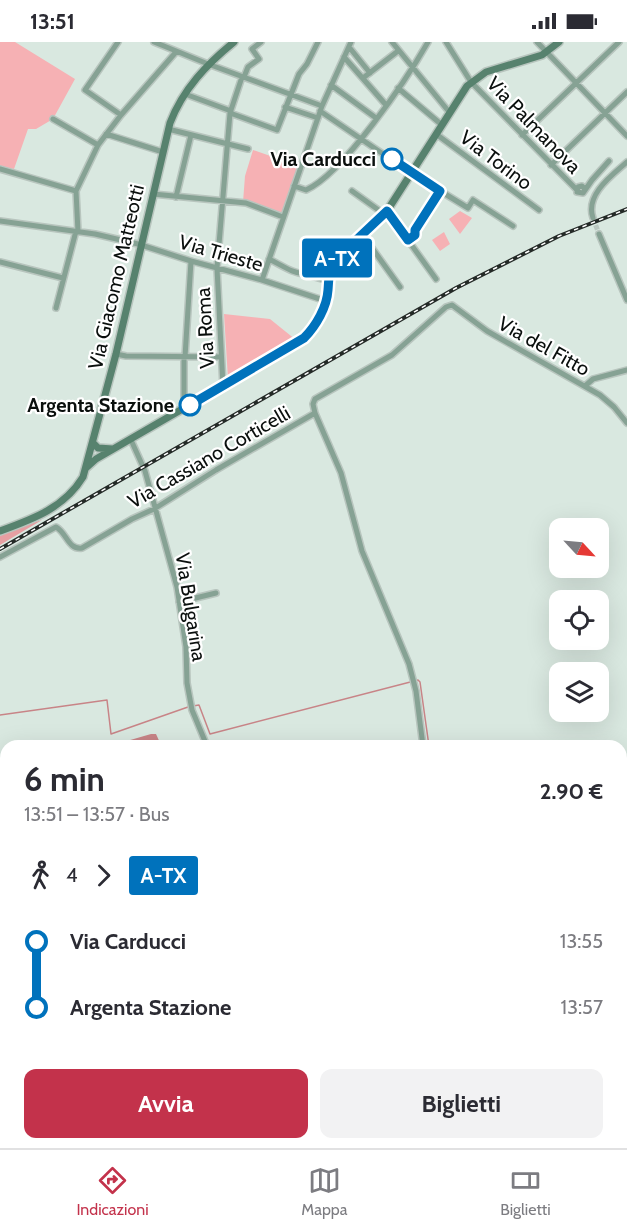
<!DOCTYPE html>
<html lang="it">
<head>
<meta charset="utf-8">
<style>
	:root { --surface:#fff; --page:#f2f2f3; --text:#2b2b33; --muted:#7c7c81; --line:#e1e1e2; --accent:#c3324b }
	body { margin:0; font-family:Cabin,sans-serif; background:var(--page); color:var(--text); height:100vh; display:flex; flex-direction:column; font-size:22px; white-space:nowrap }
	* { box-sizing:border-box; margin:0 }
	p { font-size:20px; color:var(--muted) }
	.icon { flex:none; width:33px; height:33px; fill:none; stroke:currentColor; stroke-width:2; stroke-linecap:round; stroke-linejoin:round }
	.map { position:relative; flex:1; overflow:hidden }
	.drawer { position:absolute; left:0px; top:698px; width:627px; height:410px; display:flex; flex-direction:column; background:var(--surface); border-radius:18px 18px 0 0; box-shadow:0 6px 24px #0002 }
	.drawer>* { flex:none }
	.badge { padding:0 12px; border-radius:4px; font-size:21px; line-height:39px }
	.needle { width:39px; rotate:116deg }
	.fabs { position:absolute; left:549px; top:476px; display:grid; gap:12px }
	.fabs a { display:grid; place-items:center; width:60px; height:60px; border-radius:12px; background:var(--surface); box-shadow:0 6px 24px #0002; font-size:30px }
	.map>.badge { position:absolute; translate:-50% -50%; box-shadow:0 0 0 3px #fff }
	.legs { display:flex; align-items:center; gap:9px; height:66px; padding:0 24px; font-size:20px }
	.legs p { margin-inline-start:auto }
	.headline { display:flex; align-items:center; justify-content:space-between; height:102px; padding:0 24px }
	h1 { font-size:33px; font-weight:700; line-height:45px }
	.button { display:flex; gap:12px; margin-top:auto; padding:12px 24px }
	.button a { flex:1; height:69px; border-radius:12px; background:var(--accent); color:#fff; font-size:24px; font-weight:700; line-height:69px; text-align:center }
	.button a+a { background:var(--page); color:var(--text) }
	ul { padding:0 24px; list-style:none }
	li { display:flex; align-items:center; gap:21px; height:66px; font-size:22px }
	li i { display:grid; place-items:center; width:9px; height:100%; margin:0 8px; background:currentColor }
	li i::after { content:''; width:15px; height:15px; margin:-8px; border:4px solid; border-radius:50%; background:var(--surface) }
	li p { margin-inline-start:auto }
	li:first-child i { background:linear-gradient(#0000 50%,currentColor 0) }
	li:last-child i { background:linear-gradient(currentColor 50%,#0000 0) }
	.status { display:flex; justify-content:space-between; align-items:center; height:42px; padding:0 30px; background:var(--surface); direction:ltr }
	.status svg { height:16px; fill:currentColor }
	.tab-bar { display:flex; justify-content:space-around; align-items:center; height:84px; border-top:2px solid var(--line); background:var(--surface); font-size:16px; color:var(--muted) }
	.tab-bar a { display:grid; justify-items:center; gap:3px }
	.tab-bar .selected { color:var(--accent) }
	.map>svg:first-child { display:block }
</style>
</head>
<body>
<div class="status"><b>13:51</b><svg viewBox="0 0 49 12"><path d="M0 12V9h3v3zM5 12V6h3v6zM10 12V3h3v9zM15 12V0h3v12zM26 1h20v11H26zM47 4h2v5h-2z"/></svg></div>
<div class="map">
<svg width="627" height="1106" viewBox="0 0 627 1106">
	<rect width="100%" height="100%" fill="#d9e8e0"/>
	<path fill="#f6b1b4" d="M 0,0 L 15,0 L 75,37 L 53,77 L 36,87 L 28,87 L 14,127 L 0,124 Z
		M 253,108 L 299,124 L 282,172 L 243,160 L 245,134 Z
		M 460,169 L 472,176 L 460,192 L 449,177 Z
		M 444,190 L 450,202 L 440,209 L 432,198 Z
		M 224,272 L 270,277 L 296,298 L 228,337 Z"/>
	<path fill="#e69fa2" d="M 42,478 L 0,503 L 0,491 Z"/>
	<path fill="#c88487" d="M 151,692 L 156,692 L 161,703 L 113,703 Z"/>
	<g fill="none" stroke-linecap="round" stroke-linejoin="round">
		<path stroke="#c88487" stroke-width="1.5" d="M 193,664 L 199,663 L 210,692 L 418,638 L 420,640 L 429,704
			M 0,673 L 107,658 L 111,692 L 188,665
			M 621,759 L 627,757"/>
		<path stroke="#bac7c0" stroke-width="5" stroke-dasharray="5 2.5" stroke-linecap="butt" d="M 593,176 L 599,192"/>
		<defs>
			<path id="street" d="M 118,0 L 85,48 L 121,73
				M 154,0 L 208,22 L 322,64
				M 392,0 L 450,71
				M 446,0 L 471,40 L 577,148
				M 537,0 L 627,94
				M 349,5 L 370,31
				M 344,15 L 386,63
				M 244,35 L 248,25 L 259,17 L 252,7 L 261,0
				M 363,36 L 398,9
				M 331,43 L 376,76
				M 398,46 L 442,83
				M 185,52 L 231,69
				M 285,65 L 318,76
				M 320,69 L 411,131 L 468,166 L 473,158 L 513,184
				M 230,71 L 277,88 L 299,32 L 307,22 L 318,0
				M 53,77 L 98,103
				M 168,87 L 248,107
				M 106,92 L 163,110
				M 436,92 L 539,168
				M 522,93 L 619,0
				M 551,123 L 627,50
				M 0,127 L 76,149
				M 294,144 L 306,148 C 343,132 407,37 428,0
				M 585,147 L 582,144 L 578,145 L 577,150 L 583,151 L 592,138 L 609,119
				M 352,149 L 384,172
				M 153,152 L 246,161 L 283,175
				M 176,155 L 191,93
				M 387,169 L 436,237
				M 593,176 C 585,153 611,134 627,120
				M 0,179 L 95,192 L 138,202 L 191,219 L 262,238 L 326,259
				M 78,190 L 76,149 L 98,103 L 121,73 L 176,10
				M 362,192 L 400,245
				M 599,192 L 627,258
				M 269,217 C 298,232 302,239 332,221
				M 0,220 L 63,236
				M 307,233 L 329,239
				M 262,238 L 322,64 L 351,0
				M 56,266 L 76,189
				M 116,312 L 126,314 L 221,315
				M 184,315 L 184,367
				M 185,315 L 191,219
				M 223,344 L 217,226 L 230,71 L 242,35
				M 585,344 L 593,337 L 627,328
				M 131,398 L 145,429 L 177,545 L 186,605 L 187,641 L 192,668 L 207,704
				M 0,515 L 56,485 C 67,491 68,508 82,506 L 132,477 L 154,467 L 216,428 L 315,371
				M 179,560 L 216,551
				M 423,704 L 416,649 L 409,622 L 362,509 L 341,431 L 315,371 L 313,362 L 315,357 L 392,313 L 446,265 L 452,263 L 487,289 L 600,353 L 614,365 L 627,381
				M 496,1101 L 496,1106
				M 9,1106 L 10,1101"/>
			<path id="secondary" d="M 93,401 L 98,406 L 113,407
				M 86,426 L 96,417 L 305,296 L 312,287 L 325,262 L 328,252 L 329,230 L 331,223 L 339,214 L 387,169 L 467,44 L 486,30 L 542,13 L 559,0
				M 0,489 C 33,477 64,466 83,435 L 116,312 L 170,81 C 183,47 207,22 234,0"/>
		</defs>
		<use href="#street" stroke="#b8c5be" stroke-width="8"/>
		<use href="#secondary" stroke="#b8c5be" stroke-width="10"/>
		<use href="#street" stroke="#86a294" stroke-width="5"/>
		<use href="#secondary" stroke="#57826e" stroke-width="7"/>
		<defs>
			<path id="rail" d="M 0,507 L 456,246 L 559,194 L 627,167"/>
		</defs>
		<use href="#rail" stroke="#242a27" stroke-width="4"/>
		<use href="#rail" stroke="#fff" stroke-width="1.5" stroke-dasharray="4.5" stroke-linecap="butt"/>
	</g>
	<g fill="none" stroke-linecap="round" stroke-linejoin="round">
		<defs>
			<path id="line-1" d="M 190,363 L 304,296 C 316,284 327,265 328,248 C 329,238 328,230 333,220 L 387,169 L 408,198 L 415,193 L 415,188 L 440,149 L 392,117"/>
		</defs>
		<use href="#line-1" stroke="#fff" stroke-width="14"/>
		<use href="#line-1" stroke="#0072bc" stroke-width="9"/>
	</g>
	<g fill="#fff" stroke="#0072bc" stroke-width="3">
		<circle cx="392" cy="117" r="10"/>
		<circle cx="190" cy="363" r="10"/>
	</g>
	<g text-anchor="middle" stroke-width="4.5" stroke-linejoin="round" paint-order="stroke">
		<g font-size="20" fill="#0a0f0d" stroke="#fff">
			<text transform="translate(534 83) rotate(46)" y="7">Via Palmanova</text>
			<text transform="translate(496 118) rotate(37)" y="7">Via Torino</text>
			<text transform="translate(221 211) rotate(16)" y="7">Via Trieste</text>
			<text transform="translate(116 235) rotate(-77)" y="7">Via Giacomo Matteotti</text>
			<text transform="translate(205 286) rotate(-93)" y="7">Via Roma</text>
			<text transform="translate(544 304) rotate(29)" y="7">Via del Fitto</text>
			<text transform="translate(209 415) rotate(-30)" y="7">Via Cassiano Corticelli</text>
			<text transform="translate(191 565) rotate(81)" y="7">Via Bulgarina</text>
		</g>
		<g font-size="20" font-weight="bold" fill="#0a0f0d" stroke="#fff" text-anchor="end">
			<text x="376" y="124">Via Carducci</text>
			<text x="174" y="370">Argenta Stazione</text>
		</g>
	</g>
</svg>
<div class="fabs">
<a><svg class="needle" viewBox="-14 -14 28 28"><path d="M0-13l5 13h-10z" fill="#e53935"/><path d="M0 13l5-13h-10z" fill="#7c7c81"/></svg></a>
<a><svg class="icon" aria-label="locate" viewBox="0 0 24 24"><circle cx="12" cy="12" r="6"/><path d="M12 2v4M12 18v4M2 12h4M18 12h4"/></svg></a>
<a><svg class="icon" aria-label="layers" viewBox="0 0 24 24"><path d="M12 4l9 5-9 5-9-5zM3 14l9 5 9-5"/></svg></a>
</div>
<b class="badge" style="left:337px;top:216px;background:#0072bc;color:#fff">A-TX</b>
<section class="drawer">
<div class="headline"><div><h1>6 min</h1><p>13:51 – 13:57 · Bus</p></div><b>2.90 €</b></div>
<div class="legs"><svg class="icon" aria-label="walk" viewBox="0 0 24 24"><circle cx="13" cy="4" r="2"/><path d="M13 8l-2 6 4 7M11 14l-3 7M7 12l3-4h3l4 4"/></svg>4<svg class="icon" aria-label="forward" viewBox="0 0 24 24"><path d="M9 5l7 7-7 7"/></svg><b class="badge" style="background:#0072bc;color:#fff">A-TX</b></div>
<ul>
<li><i style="color:#0072bc"></i><b>Via Carducci</b><p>13:55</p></li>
<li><i style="color:#0072bc"></i><b>Argenta Stazione</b><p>13:57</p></li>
</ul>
<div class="button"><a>Avvia</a><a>Biglietti</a></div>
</section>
</div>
<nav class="tab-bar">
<a class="selected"><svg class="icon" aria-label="directions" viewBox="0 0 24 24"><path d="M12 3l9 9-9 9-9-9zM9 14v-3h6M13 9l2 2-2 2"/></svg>Indicazioni</a>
<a><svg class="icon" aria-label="map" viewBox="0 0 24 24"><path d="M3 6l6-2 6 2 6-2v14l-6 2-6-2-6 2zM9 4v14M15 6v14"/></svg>Mappa</a>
<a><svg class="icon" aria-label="tickets" viewBox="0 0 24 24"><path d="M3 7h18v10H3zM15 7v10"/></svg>Biglietti</a>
</nav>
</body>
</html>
